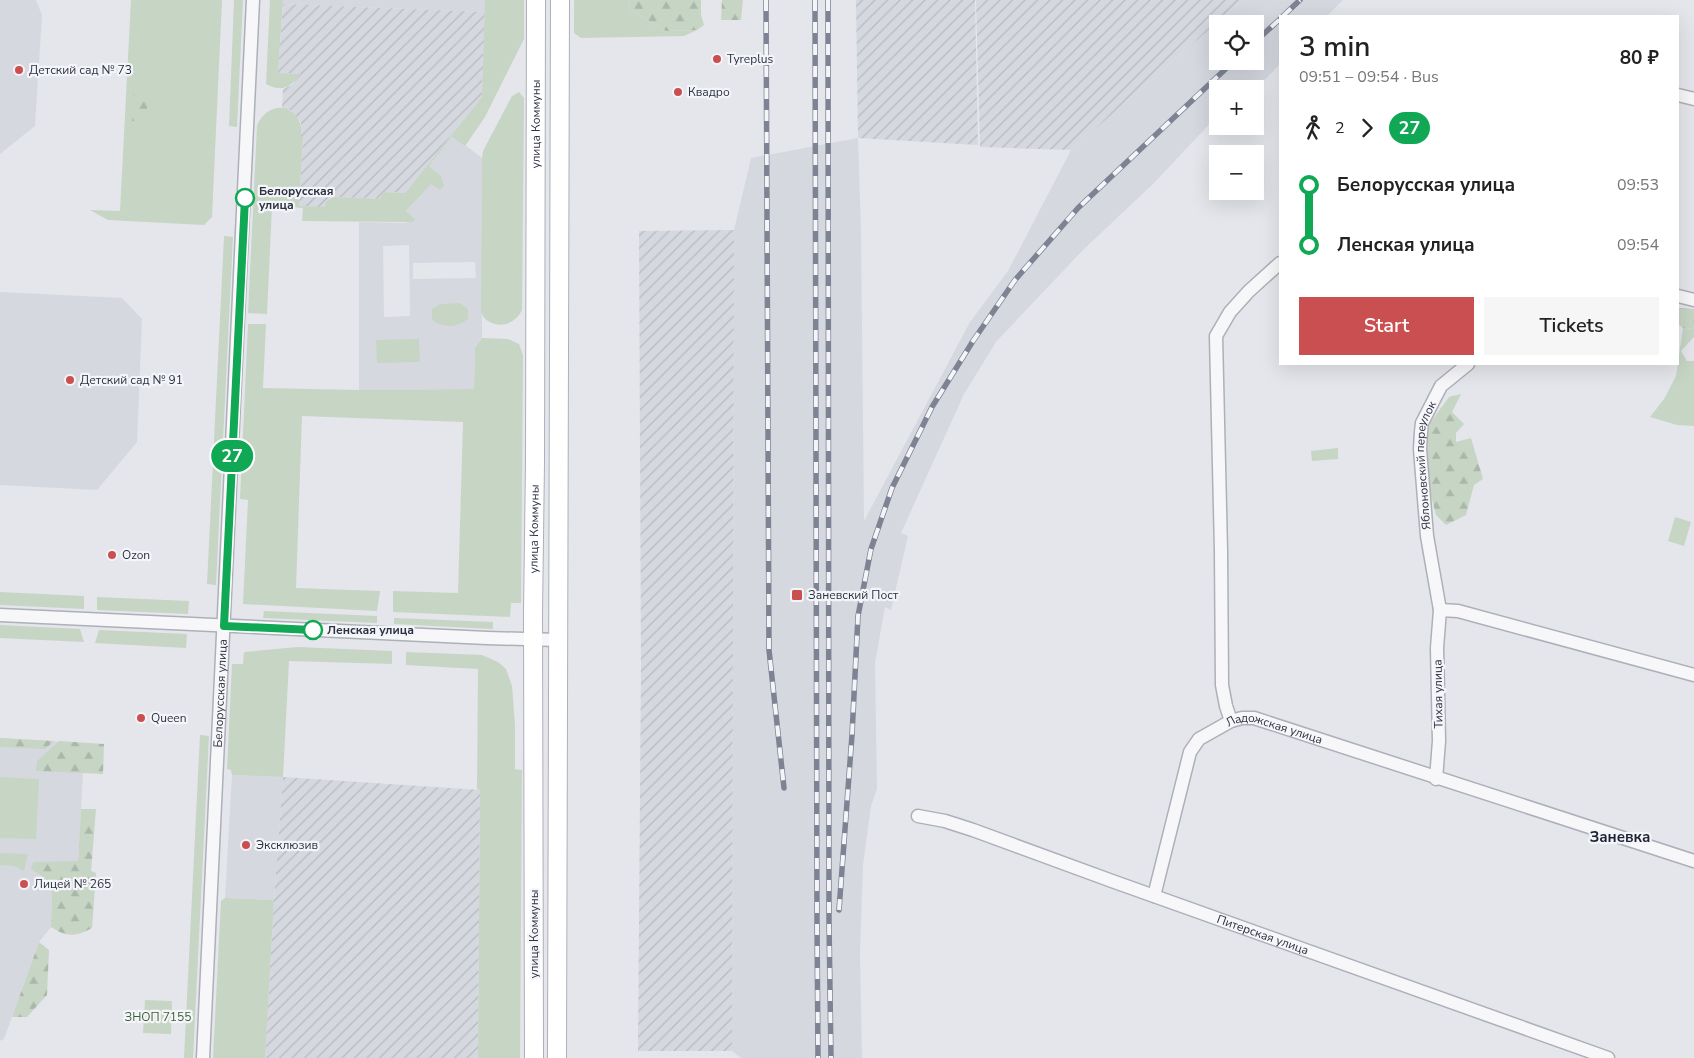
<!DOCTYPE html>
<html lang="en">
<head>
<meta charset="utf-8">
<style>
	:root { --surface:#fff; --page:#f6f6f6; --text:#222; --muted:#767676; --accent:#ca4f50 }
	body { margin:0; font-family:"Nunito Sans",sans-serif; background:var(--page); color:var(--text); height:100vh; display:flex; flex-direction:column; font-size:19px; white-space:nowrap }
	* { box-sizing:border-box; margin:0 }
	p { font-size:16px; color:var(--muted) }
	.icon { flex:none; width:28px; height:28px; fill:none; stroke:currentColor; stroke-width:2; stroke-linecap:round; stroke-linejoin:round }
	.map { position:relative; flex:1; overflow:hidden }
	.side { position:absolute; left:1279px; top:15px; width:400px; height:350px; display:flex; flex-direction:column; background:var(--surface); border-radius:0px; box-shadow:0 5px 20px #0002 }
	.side>* { flex:none }
	.badge { padding:0 10px; border-radius:16px; font-size:18px; line-height:32px }
	.controls { position:absolute; left:1209px; top:15px; display:grid; gap:10px }
	.controls a { display:grid; place-items:center; width:55px; height:55px; border-radius:0px; background:var(--surface); box-shadow:0 5px 20px #0002; font-size:25px }
	.map>.badge { position:absolute; translate:-50% -50%; box-shadow:0 0 0 2px #fff }
	.legs { display:flex; align-items:center; gap:8px; height:55px; padding:0 20px; font-size:16px }
	.legs p { margin-inline-start:auto }
	.head { display:flex; align-items:center; justify-content:space-between; height:85px; padding:0 20px }
	h1 { font-size:28px; font-weight:600; line-height:38px }
	.action { display:flex; gap:10px; margin-top:auto; padding:10px 20px }
	.action a { flex:1; height:58px; border-radius:0px; background:var(--accent); color:#fff; font-size:20px; font-weight:600; line-height:58px; text-align:center }
	.action a+a { background:var(--page); color:var(--text) }
	ul { padding:0 20px; list-style:none }
	li { display:flex; align-items:center; gap:18px; height:60px; font-size:19px }
	li i { display:grid; place-items:center; width:8px; height:100%; margin:0 6px; background:currentColor }
	li i::after { content:''; width:12px; height:12px; margin:-6px; border:4px solid; border-radius:50%; background:var(--surface) }
	li p { margin-inline-start:auto }
	li:first-child i { background:linear-gradient(#0000 50%,currentColor 0) }
	li:last-child i { background:linear-gradient(currentColor 50%,#0000 0) }
	.map>svg:first-child { display:block }
</style>
</head>
<body>
<div class="map">
<svg width="1694" height="1058" viewBox="0 0 1694 1058">
	<defs>
		<pattern id="industrial-furrows" width="10" height="10" patternUnits="userSpaceOnUse" patternTransform="scale(1.25)"><rect width="10" height="10" fill="#d6d8e0"/><path d="M-1 1l2-2M0 10L10 0M9 11l2-2" fill="none" stroke="#b8bac1"/></pattern>
		<pattern id="forest-firs" width="22" height="20" patternUnits="userSpaceOnUse" patternTransform="scale(1.25)"><rect width="22" height="20" fill="#c7d5c5"/><path d="M5 1l3.5 6h-7zM16 11l3.5 6h-7z" fill="#abb7aa"/></pattern>
	</defs>
	<rect width="100%" height="100%" fill="#e4e6eb"/>
	<path fill="#d6d8e0" fill-rule="evenodd" d="M 0,0 L 36,0 L 42,15 L 35,126 L 0,154 Z
		M 283,0 L 485,0 L 485,12 L 283,4 Z
		M 1243,0 L 1343,0 L 1327,16 L 1280,16 L 1280,64 L 1255,90 L 1255,89 L 1218,89 L 1217,116 L 1154,183 L 1082,251 L 996,342 L 964,394 L 901,533 L 908,536 L 891,610 L 885,607 L 875,663 L 877,789 L 871,806 L 863,865 L 860,953 L 862,1058 L 741,1058 L 732,1051 L 734,230 L 751,158 L 858,138 L 861,232 L 864,521 L 970,322 L 1008,271 L 1071,150 ZM 1218,24 L 1255,24 L 1255,61 L 1218,61 Z
		M 453,136 L 482,158 L 482,338 L 475,348 L 474,389 L 359,390 L 359,222 L 404,223 L 416,220 L 406,211 L 431,183 L 441,176 L 429,166 ZM 409,245 L 410,316 L 384,317 L 383,246 ZM 475,262 L 476,278 L 413,279 L 413,263 Z
		M 0,292 L 122,298 L 142,319 L 137,442 L 97,490 L 0,485 Z
		M 0,738 L 79,743 L 83,773 L 78,861 L 32,869 L 45,878 L 52,890 L 51,927 L 39,942 L 4,1039 L 0,1041 Z
		M 232,775 L 283,777 L 274,900 L 225,898 Z"/>
	<path fill="url(#industrial-furrows)" d="M 856,0 L 975,0 L 978,145 L 858,138 Z
		M 976,0 L 1243,0 L 1071,150 L 980,147 Z
		M 283,4 L 485,12 L 482,97 L 405,193 L 384,192 L 381,199 L 334,197 L 325,208 L 299,206 L 303,137 L 301,137 L 301,123 L 291,110 L 282,108 L 283,89 L 292,85 L 300,74 L 278,73 Z
		M 734,230 L 732,1051 L 638,1051 L 641,666 L 639,231 Z
		M 283,777 L 480,790 L 478,1058 L 265,1058 L 274,900 Z"/>
	<path fill="#c7d5c5" d="M 131,0 L 222,0 L 212,217 L 204,225 L 108,220 L 90,210 L 120,211 Z
		M 234,0 L 243,0 L 237,127 L 229,126 Z
		M 270,0 L 283,0 L 278,73 L 301,74 C 290,87 283,93 266,84 Z
		M 485,0 L 524,0 L 524,39 L 485,117 L 465,146 L 452,137 L 429,166 L 441,176 L 444,186 L 440,190 L 431,184 L 406,211 L 416,220 L 411,222 L 302,221 L 303,208 L 272,206 L 267,314 L 248,313 L 257,126 C 264,106 290,100 299,121 C 302,126 301,131 301,137 L 303,137 L 299,206 L 325,207 L 326,202 L 334,197 L 380,199 L 384,192 L 405,193 L 482,97 Z
		M 574,0 L 628,0 L 631,10 L 666,31 L 697,30 L 684,36 L 581,38 L 574,33 Z
		M 519,92 L 524,98 L 522,310 C 515,325 497,330 484,318 L 481,311 L 482,158 L 483,151 L 512,96 Z
		M 224,236 L 233,237 L 216,585 L 207,584 Z
		M 460,303 L 468,309 L 468,319 C 457,328 443,328 432,320 L 432,309 L 440,304 Z
		M 248,324 L 266,324 L 263,388 L 359,390 L 474,389 L 475,348 L 482,338 L 508,339 L 519,344 L 523,355 L 521,603 L 511,603 L 510,617 L 393,612 L 393,591 L 458,593 L 463,422 L 302,416 L 296,588 L 380,591 L 377,611 L 243,604 L 248,500 L 240,499 Z
		M 1683,328 L 1694,329 L 1694,337 L 1681,351 L 1687,361 L 1694,361 L 1694,426 L 1677,425 L 1650,417 L 1664,399 L 1676,376 Z
		M 419,339 L 420,362 L 377,363 L 376,340 Z
		M 1338,448 L 1338,459 L 1312,461 L 1311,451 Z
		M 1675,517 L 1691,522 L 1684,546 L 1668,541 Z
		M 0,592 L 84,596 L 84,609 L 0,605 Z
		M 97,597 L 189,601 L 188,614 L 97,610 Z
		M 264,611 L 377,616 L 377,623 L 263,618 Z
		M 394,618 L 493,622 L 493,629 L 394,624 Z
		M 0,625 L 80,629 L 84,642 L 0,638 Z
		M 99,630 L 187,634 L 186,648 L 95,643 Z
		M 298,647 L 392,651 L 392,664 L 289,661 L 283,777 L 232,775 L 231,770 L 227,769 L 232,664 L 243,664 L 244,652 Z
		M 406,652 L 482,655 L 498,662 L 506,669 L 512,686 L 515,725 L 515,769 L 522,770 L 520,1058 L 478,1058 L 480,790 L 477,789 L 478,669 L 406,665 Z
		M 200,735 L 209,736 L 193,1058 L 184,1058 Z
		M 0,777 L 39,779 L 36,839 L 0,838 Z
		M 0,853 L 28,854 L 24,871 L 14,866 L 0,865 Z
		M 225,898 L 274,900 L 265,1058 L 213,1058 L 221,901 Z
		M 145,1000 L 172,1001 L 171,1034 L 143,1033 Z"/>
	<path fill="url(#forest-firs)" d="M 628,0 L 701,0 L 701,15 L 704,25 L 697,30 L 666,31 L 631,10 Z
		M 722,0 L 743,0 L 741,20 L 721,20 Z
		M 140,85 L 151,95 L 143,121 L 132,122 L 134,88 Z
		M 1678,308 L 1694,309 L 1694,329 L 1683,328 L 1678,324 Z
		M 1461,394 L 1452,412 L 1464,424 L 1456,433 L 1456,442 L 1471,438 L 1483,479 L 1474,485 L 1466,515 L 1446,525 L 1436,515 L 1430,492 L 1425,449 L 1430,423 L 1449,397 Z
		M 0,738 L 54,741 L 45,749 L 0,747 Z
		M 59,741 L 104,744 L 103,774 L 36,771 L 37,761 Z
		M 81,809 L 96,809 L 91,871 L 96,873 L 92,928 C 76,937 66,937 51,927 L 52,890 L 45,878 L 31,869 L 33,862 L 78,861 Z
		M 39,942 L 49,950 L 47,995 L 27,1017 L 12,1017 Z"/>
	<g fill="none" stroke-linecap="round" stroke-linejoin="round">
		<defs>
			<g id="street">
				<path d="M 1678,95 L 1694,99"/>
				<path d="M 1678,296 L 1694,300"/>
				<path d="M 1440,610 L 1458,611 L 1694,675"/>
				<path d="M 0,615 L 487,638 L 558,640"/>
				<path d="M 1231,721 L 1226,706 L 1222,685 L 1221,551 L 1216,336 L 1230,312 L 1249,291 L 1280,263"/>
				<path id="s1" d="M 1436,779 L 1439,741 L 1437,648 L 1440,610 L 1427,536 L 1420,449 L 1421,432 L 1422,423 L 1441,386 L 1468,364"/>
				<path id="s2" d="M 918,816 L 945,821 L 973,830 L 1112,881 L 1608,1058"/>
				<path id="s3" d="M 1154,896 L 1190,752 L 1199,739 L 1231,721 L 1242,718 L 1254,718 L 1694,861"/>
				<path id="s4" d="M 203,1058 L 253,0"/>
			</g>
			<g id="secondary">
				<path id="s5" d="M 534,1058 L 533,613 L 535,462 L 536,0"/>
				<path d="M 557,1058 L 560,0"/>
			</g>
		</defs>
		<use href="#street" stroke="#adb0b9" stroke-width="15"/>
		<use href="#secondary" stroke="#adb0b9" stroke-width="20"/>
		<use href="#street" stroke="#f7f7f9" stroke-width="12"/>
		<use href="#secondary" stroke="#fff" stroke-width="18"/>
		<defs>
			<path id="rail" d="M 766,0 L 769,650 L 784,788
				M 815,0 L 817,922 L 818,1058
				M 828,0 L 829,922 L 831,1058
				M 1283,16 L 1300,0
				M 1255,42 L 1280,19
				M 839,910 L 852,735 L 858,616 L 871,549 L 892,488 L 932,407 L 973,341 L 1015,280 L 1078,208 L 1234,61"/>
		</defs>
		<use href="#rail" stroke="#7e8394" stroke-width="5.5"/>
		<use href="#rail" stroke="#f4f5f8" stroke-width="4" stroke-dasharray="11" stroke-linecap="butt"/>
	</g>
	<g fill="none" stroke-linecap="round" stroke-linejoin="round">
		<defs>
			<path id="line-1" d="M 245,198 L 224,626 L 313,630"/>
		</defs>
		<use href="#line-1" stroke="#fff" stroke-width="11"/>
		<use href="#line-1" stroke="#10a855" stroke-width="8"/>
	</g>
	<g fill="#ca4f50" stroke="#f4f5f8" stroke-width="2">
		<circle cx="717" cy="59" r="5"/>
		<circle cx="19" cy="70" r="5"/>
		<circle cx="678" cy="92" r="5"/>
		<circle cx="70" cy="380" r="5"/>
		<circle cx="112" cy="555" r="5"/>
		<rect x="791" y="589" width="12" height="12" rx="2.5"/>
		<circle cx="141" cy="718" r="5"/>
		<circle cx="246" cy="845" r="5"/>
		<circle cx="24" cy="884" r="5"/>
	</g>
	<g fill="#fff" stroke="#10a855" stroke-width="2.5">
		<circle cx="245" cy="198" r="9"/>
		<circle cx="313" cy="630" r="9"/>
	</g>
	<g text-anchor="middle" stroke-width="4.5" stroke-linejoin="round" paint-order="stroke">
		<g font-size="12" fill="#2c3143" stroke="#f4f5f8" text-anchor="start">
			<text x="727" y="63">Tyreplus</text>
			<text x="29" y="74">Детский сад № 73</text>
			<text x="688" y="96">Квадро</text>
			<text x="80" y="384">Детский сад № 91</text>
			<text x="122" y="559">Ozon</text>
			<text x="808" y="599">Заневский Пост</text>
			<text x="151" y="722">Queen</text>
			<text x="256" y="849">Эксклюзив</text>
			<text x="34" y="888">Лицей № 265</text>
		</g>
		<g font-size="12" fill="#2c3143" stroke="#f4f5f8">
			<text dy="4" stroke="none"><textPath href="#s5" startOffset="934">улица Коммуны</textPath></text>
			<text dy="4" stroke="none"><textPath href="#s1" startOffset="316">Яблоновский переулок</textPath></text>
			<text dy="4" stroke="none"><textPath href="#s5" startOffset="529">улица Коммуны</textPath></text>
			<text dy="4" stroke="none"><textPath href="#s4" startOffset="365">Белорусская улица</textPath></text>
			<text transform="translate(1438 694) rotate(-91)" y="4">Тихая улица</text>
			<text dy="4" stroke="none"><textPath href="#s3" startOffset="246">Ладожская улица</textPath></text>
			<text transform="translate(534 934) rotate(-90)" y="4">улица Коммуны</text>
			<text dy="4" stroke="none"><textPath href="#s2" startOffset="365">Питерская улица</textPath></text>
		</g>
		<g font-size="12" font-weight="bold" fill="#2c3143" stroke="#f4f5f8" text-anchor="start">
			<text x="259" y="195">Белорусская<tspan x="259" dy="14">улица</tspan></text>
			<text x="327" y="634">Ленская улица</text>
		</g>
		<g font-size="12" fill="#3b5e3a" stroke="#f4f5f8">
			<text x="158" y="1021">ЗНОП 7155</text>
		</g>
		<g font-size="15" font-weight="bold" fill="#1e2234" stroke="#f4f5f8">
			<text x="1620" y="842">Заневка</text>
		</g>
	</g>
</svg>
<div class="controls">
<a><svg class="icon" aria-label="locate" viewBox="0 0 24 24"><circle cx="12" cy="12" r="6"/><path d="M12 2v4M12 18v4M2 12h4M18 12h4"/></svg></a>
<a>+</a>
<a>−</a>
</div>
<b class="badge" style="left:232px;top:456px;background:#10a855;color:#fff">27</b>
<section class="side">
<div class="head"><div><h1>3 min</h1><p>09:51 – 09:54 · Bus</p></div><b>80 ₽</b></div>
<div class="legs"><svg class="icon" aria-label="walk" viewBox="0 0 24 24"><circle cx="13" cy="4" r="2"/><path d="M13 8l-2 6 4 7M11 14l-3 7M7 12l3-4h3l4 4"/></svg>2<svg class="icon" aria-label="forward" viewBox="0 0 24 24"><path d="M9 5l7 7-7 7"/></svg><b class="badge" style="background:#10a855;color:#fff">27</b></div>
<ul>
<li><i style="color:#10a855"></i><b>Белорусская улица</b><p>09:53</p></li>
<li><i style="color:#10a855"></i><b>Ленская улица</b><p>09:54</p></li>
</ul>
<div class="action"><a>Start</a><a>Tickets</a></div>
</section>
</div>
</body>
</html>
